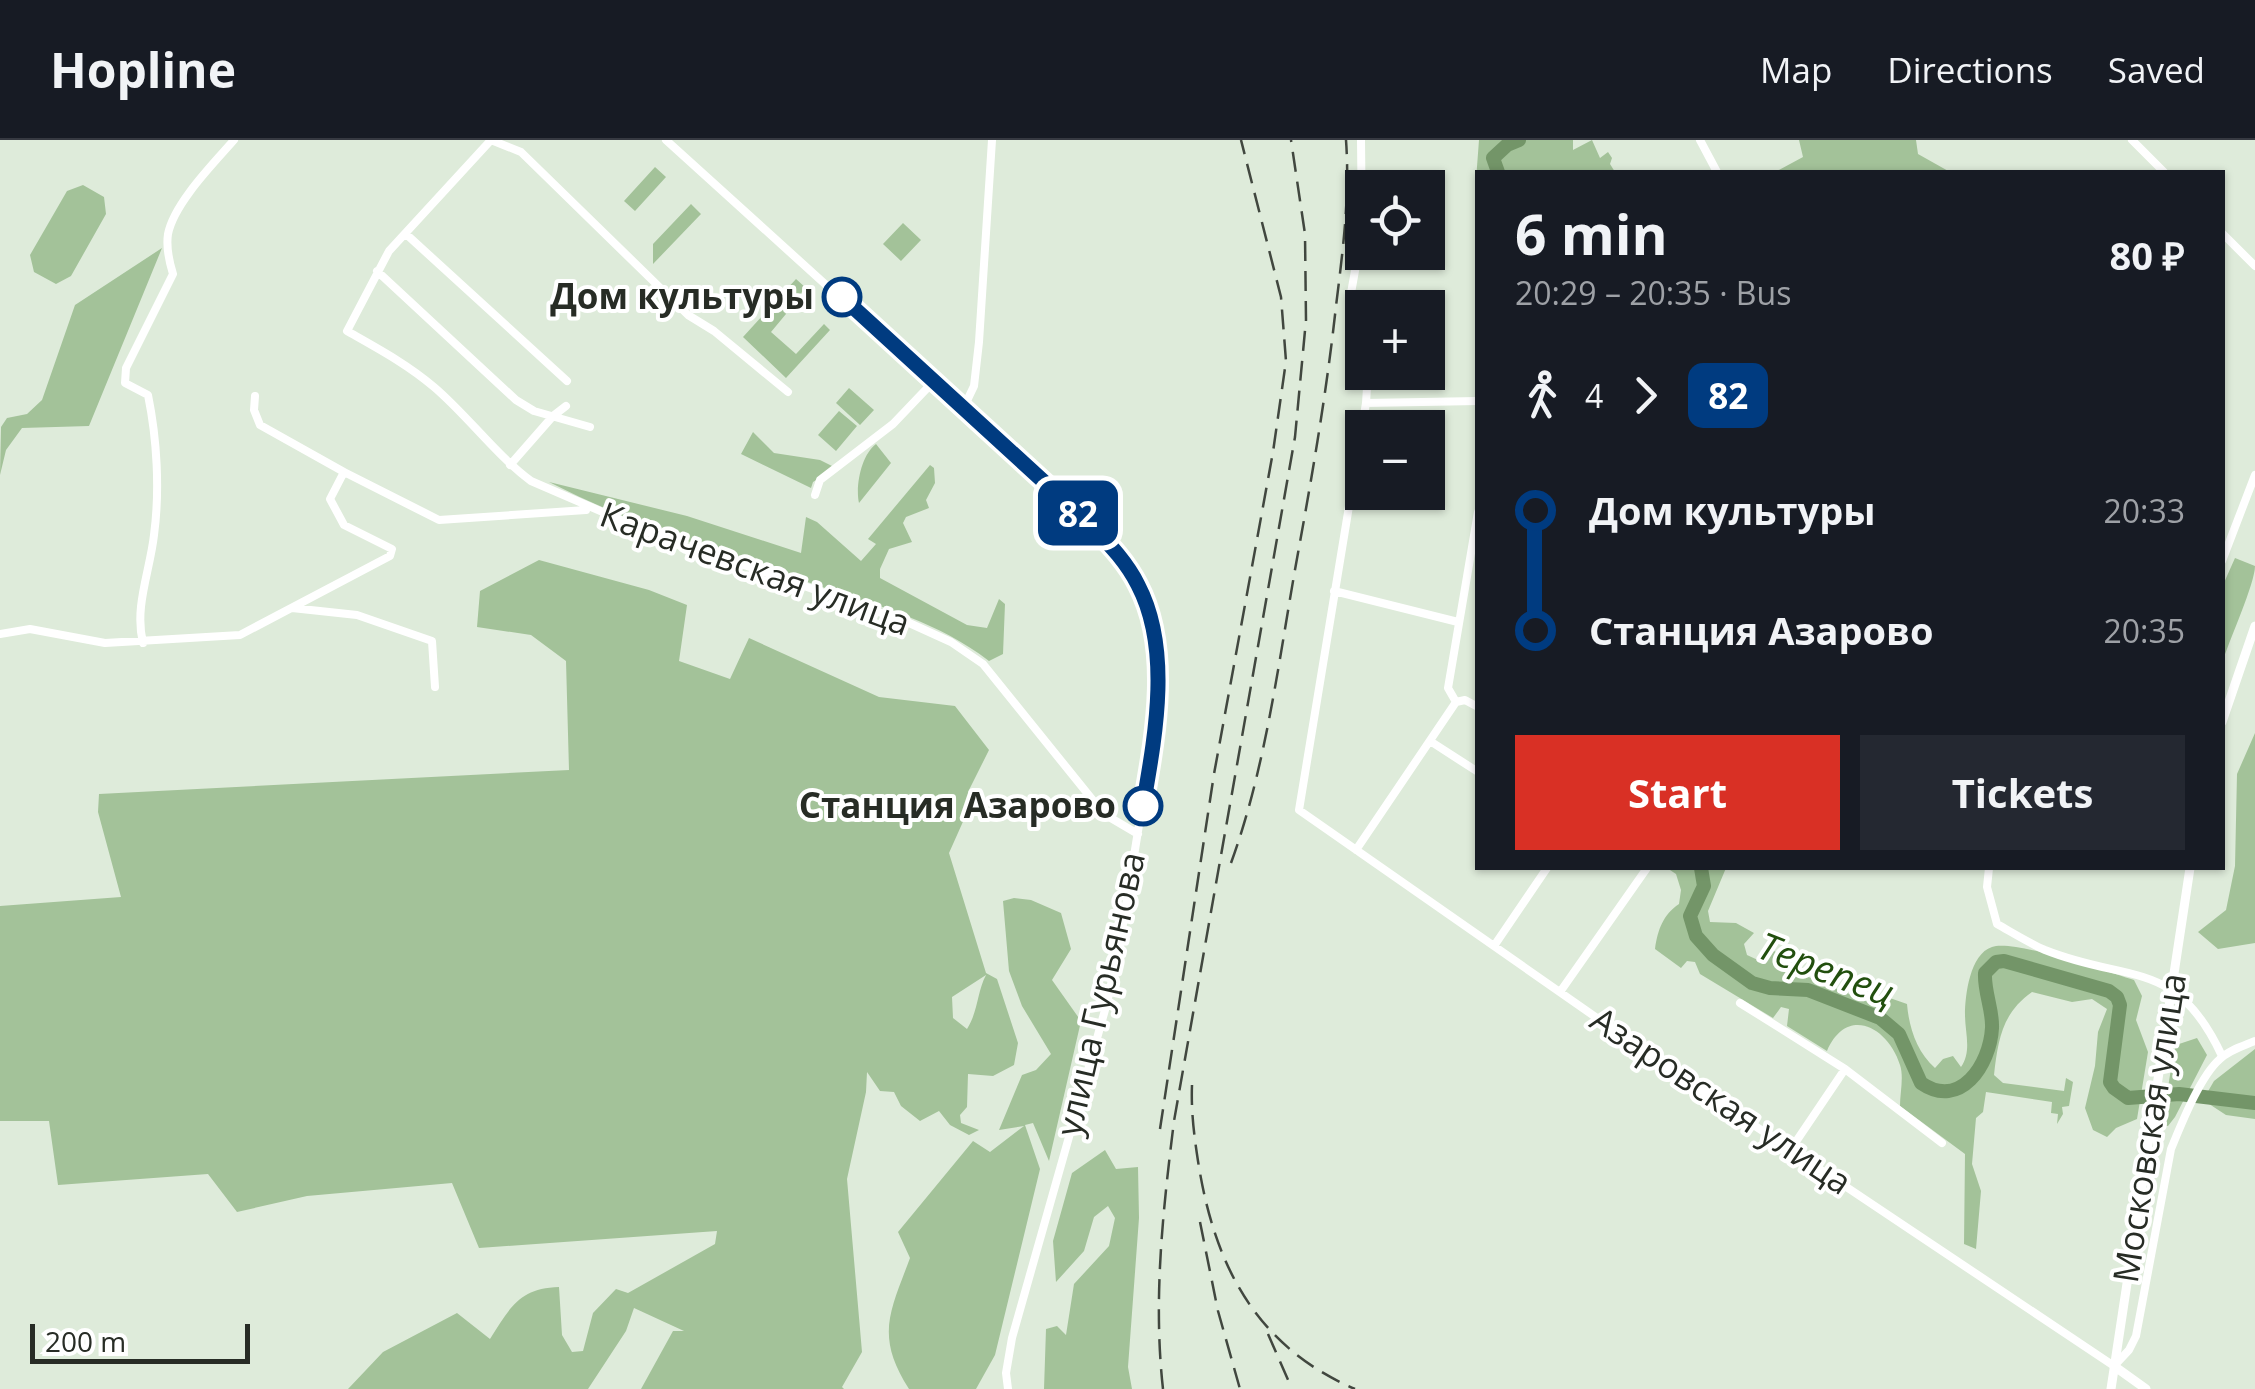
<!DOCTYPE html>
<html lang="en">
<head>
<meta charset="utf-8">
<style>
	:root { --surface:#171b24; --page:#242831; --text:#f1f3f6; --muted:#9ea1a6; --line:#363941; --accent:#d93025 }
	body { margin:0; font-family:"Open Sans",sans-serif; background:var(--page); color:var(--text); height:100vh; display:flex; flex-direction:column; font-size:38px; white-space:nowrap }
	* { box-sizing:border-box; margin:0 }
	p { font-size:32px; color:var(--muted) }
	.icon { flex:none; width:55px; height:55px; fill:none; stroke:currentColor; stroke-width:2; stroke-linecap:round; stroke-linejoin:round }
	.map { position:relative; flex:1; overflow:hidden }
	.panel { position:absolute; left:1475px; top:30px; width:750px; height:700px; display:flex; flex-direction:column; background:var(--surface); border-radius:0px; box-shadow:0 2px 8px #0004 }
	.panel>* { flex:none }
	.badge { padding:0 20px; border-radius:15px; font-size:35px; line-height:65px }
	.tools { position:absolute; left:1345px; top:30px; display:grid; gap:20px }
	.tools a { display:grid; place-items:center; width:100px; height:100px; border-radius:0px; background:var(--surface); box-shadow:0 2px 8px #0004; font-size:50px }
	.scale { position:absolute; left:30px; bottom:25px; width:220px; box-sizing:border-box; padding-left:10px; border:5px solid #272c25; border-top:0; font-size:28px; line-height:35px; white-space:nowrap; color:#272c25; -webkit-text-stroke:8px #fff; paint-order:stroke }
	.map>.badge { position:absolute; translate:-50% -50%; box-shadow:0 0 0 5px #fff }
	.legs { display:flex; align-items:center; gap:15px; height:110px; padding:0 40px; font-size:32px }
	.legs p { margin-inline-start:auto }
	.summary { display:flex; align-items:center; justify-content:space-between; height:170px; padding:0 40px }
	h1 { font-size:55px; font-weight:700; line-height:75px }
	.button { display:flex; gap:20px; margin-top:auto; padding:20px 40px }
	.button a { flex:1; height:115px; border-radius:0px; background:var(--accent); color:#fff; font-size:40px; font-weight:700; line-height:115px; text-align:center }
	.button a+a { background:var(--page); color:var(--text) }
	ul { padding:0 40px; list-style:none }
	li { display:flex; align-items:center; gap:35px; height:120px; font-size:38px }
	li i { display:grid; place-items:center; width:15px; height:100%; margin:0 12px; background:currentColor }
	li i::after { content:''; width:25px; height:25px; margin:-12px; border:8px solid; border-radius:50%; background:var(--surface) }
	li p { margin-inline-start:auto }
	li:first-child i { background:linear-gradient(#0000 50%,currentColor 0) }
	li:last-child i { background:linear-gradient(currentColor 50%,#0000 0) }
	header { display:flex; align-items:center; gap:60px; box-sizing:border-box; height:140px; padding:0 50px; background:var(--surface); border-bottom:2px solid var(--line) }
	header strong { font-size:48px }
	nav { display:flex; gap:55px; margin-inline-start:auto; font-size:35px }
	.map>svg:first-child { display:block }
</style>
</head>
<body>
<header>
<strong>Hopline</strong>
<nav><a>Map</a><a>Directions</a><a>Saved</a></nav>
</header>
<div class="map">
<svg width="2255" height="1249" viewBox="0 0 2255 1249">
	<rect width="100%" height="100%" fill="#deebda"/>
	<path fill="#a3c299" fill-rule="evenodd" d="M 1479,0 L 1573,0 L 1573,10 L 1592,0 L 1600,18 L 1608,12 L 1612,18 L 1610,24 L 1615,32 L 1478,32 L 1477,43 L 1476,40 Z
		M 1799,0 L 1916,0 L 1918,14 L 1950,32 L 1775,32 L 1803,17 Z
		M 655,27 L 666,37 L 635,71 L 624,61 Z
		M 83,45 L 104,57 L 106,74 L 71,136 L 56,144 L 34,132 L 30,115 L 67,51 Z
		M 691,64 L 701,74 L 653,124 L 653,104 Z
		M 903,83 L 921,100 L 901,121 L 883,104 Z
		M 162,108 L 89,286 L 22,288 L 6,310 L 0,335 L 1,287 L 7,278 L 27,274 L 42,260 L 75,165 Z
		M 796,139 L 806,148 L 784,171 L 786,174 L 771,192 L 796,214 L 824,184 L 830,190 L 786,238 L 743,197 Z
		M 849,248 L 874,270 L 860,285 L 836,263 Z
		M 839,271 L 857,286 L 836,311 L 818,295 Z
		M 753,292 L 774,313 L 820,320 L 836,328 L 813,342 L 811,348 L 741,314 Z
		M 876,304 L 891,323 L 859,363 C 855,345 862,314 876,304 Z
		M 930,325 L 934,328 L 935,343 L 926,360 L 929,368 L 906,377 L 903,383 L 912,402 L 889,409 L 880,429 L 880,438 L 967,485 L 987,488 L 999,459 L 1005,464 L 1003,514 L 989,521 C 940,483 880,466 822,447 C 730,416 635,386 549,342 L 687,376 L 801,413 L 806,377 L 817,382 L 861,421 L 876,404 L 868,399 Z
		M 2235,418 L 2255,426 C 2255,443 2230,499 2223,520 L 2223,445 Z
		M 539,420 L 649,450 L 687,465 L 679,521 L 730,539 L 749,498 L 879,557 L 955,566 L 989,610 L 968,652 L 970,666 L 949,713 L 986,833 L 997,839 L 1018,903 L 1014,925 L 993,936 L 968,934 L 967,967 L 960,975 L 961,983 L 979,990 L 969,995 L 950,985 L 939,971 L 920,981 L 901,966 L 894,952 L 880,951 L 867,932 L 866,952 L 847,1039 L 862,1212 L 842,1247 L 844,1249 L 641,1249 L 673,1191 L 684,1191 L 634,1168 L 626,1191 L 588,1249 L 348,1249 L 383,1212 L 457,1173 L 490,1199 C 510,1168 519,1148 559,1147 L 562,1195 L 572,1212 L 583,1211 L 593,1173 L 616,1149 L 628,1153 L 715,1104 L 717,1091 L 479,1108 L 452,1043 L 307,1056 L 237,1072 L 208,1034 L 58,1045 L 49,981 L 0,981 L 0,766 L 121,757 L 98,672 L 99,654 L 569,630 L 566,521 L 531,495 L 477,487 L 480,451 ZM 986,835 C 977,852 978,872 967,889 L 953,878 L 952,857 Z
		M 2255,593 L 2255,803 L 2218,809 L 2198,792 L 2226,770 L 2235,726 L 2237,634 Z
		M 1667,728 L 1726,728 L 1708,771 L 1710,782 L 1736,783 L 1754,793 L 1744,804 L 1747,815 L 1760,821 L 1766,807 L 1778,813 L 1782,826 L 1881,867 L 1887,857 L 1907,864 C 1909,888 1917,912 1935,928 L 1943,919 L 1953,916 L 1961,927 C 1972,911 1965,893 1965,875 C 1965,855 1970,814 1992,807 C 2014,799 2107,832 2134,840 L 2142,856 L 2136,880 L 2148,912 L 2137,979 L 2116,988 L 2107,997 L 2093,990 L 2085,968 L 2095,926 L 2098,892 L 2107,869 L 2092,859 L 2072,862 L 2032,852 C 2002,873 1998,900 1994,935 L 2003,943 L 2064,951 L 2066,938 L 2073,942 L 2069,966 L 2062,967 L 2063,974 L 2057,984 L 2058,974 L 2051,973 L 2052,962 L 1986,952 L 1983,972 L 1976,978 L 1972,1024 L 1981,1051 L 1976,1109 L 1964,1104 L 1965,1014 L 1900,966 C 1900,953 1904,937 1900,925 C 1888,887 1847,865 1827,911 L 1787,886 L 1789,869 L 1781,867 L 1773,878 L 1700,834 L 1695,822 L 1687,821 L 1681,828 L 1655,809 C 1658,789 1663,775 1679,764 L 1681,750 L 1676,734 Z
		M 1014,758 L 1031,760 L 1061,773 L 1071,809 L 1052,840 L 1081,881 L 1049,1021 L 1033,983 L 1025,985 L 1040,1029 L 995,1215 L 976,1249 L 909,1249 C 875,1196 890,1172 910,1118 L 898,1092 L 973,1001 L 990,1012 L 1024,986 L 999,990 L 1022,935 L 1036,930 L 1051,914 L 1022,866 L 1009,831 L 1003,761 Z
		M 2197,898 L 2207,915 L 2175,977 L 2168,986 L 2162,985 L 2174,910 L 2179,904 Z
		M 2255,909 L 2255,979 L 2226,975 L 2203,960 L 2214,941 Z
		M 1105,1010 L 1116,1029 L 1138,1027 L 1139,1078 L 1128,1227 L 1132,1249 L 1044,1249 L 1046,1189 L 1057,1186 L 1066,1195 L 1074,1144 L 1109,1106 L 1115,1078 L 1108,1066 L 1094,1077 L 1084,1111 L 1056,1142 L 1053,1101 L 1072,1033 Z"/>
	<g fill="none" stroke-linecap="round" stroke-linejoin="round">
		<path stroke="#739568" stroke-width="14" d="M 1498,32 L 1493,18 L 1507,5 L 1519,0
			M 1701,728 L 1704,746 L 1690,776 L 1696,796 L 1713,815 L 1752,843 L 1770,848 L 1808,850 L 1880,878 L 1899,894 L 1921,943 C 1960,970 1990,925 1992,888 C 1993,870 1984,852 1985,833 L 1996,822 L 2004,821 L 2109,851 L 2117,857 L 2120,865 L 2110,942 L 2114,948 L 2128,958 L 2179,954 L 2255,963"/>
		<path stroke="#fff" stroke-width="8" d="M 666,0 L 1090,384 L 1126,425 L 1148,469 L 1158,568 L 1120,802 L 1107,863 L 1012,1198 L 1006,1233 L 1008,1249
			M 1361,0 L 1362,92 L 1351,153 L 1362,194
			M 1700,0 L 1717,32
			M 2132,0 L 2164,32
			M 2222,93 L 2255,126
			M 406,94 L 567,241
			M 377,131 L 516,260 L 534,271 L 590,287
			M 1368,232 L 1366,263 L 1299,670 L 1670,929 L 2114,1226 L 2129,1210 L 2136,1196 L 2171,1009 C 2181,985 2200,936 2220,919 C 2229,910 2243,906 2255,901
			M 788,252 L 714,191 L 688,175 L 521,12 L 491,0 L 389,111 L 347,191 C 377,208 407,224 434,247 C 468,276 494,313 531,341 L 695,412 L 747,426 L 907,482 L 951,502 L 983,524 L 1104,674 L 1138,694
			M 1366,263 L 1478,261
			M 964,267 L 974,246 L 979,202 L 992,0
			M 510,325 L 553,276 L 566,266
			M 344,332 L 439,380 L 586,370
			M 815,355 L 820,340 L 893,284 L 934,241
			M 2222,421 L 2255,335
			M 1334,451 L 1458,482
			M 292,468 L 357,475 L 432,501 L 435,547
			M 0,494 L 30,489 L 105,503 L 240,495 L 390,416 L 392,409 L 344,385 L 330,359 L 344,332 L 260,285 L 254,270 L 255,256
			M 143,503 C 134,467 150,431 154,395 C 160,350 157,299 148,255 L 125,243 L 126,228 L 173,134 C 169,121 166,107 168,94 C 174,63 214,23 234,0
			M 1456,562 L 1465,560 L 1478,567
			M 1430,601 L 1478,632
			M 1356,710 L 1456,562 L 1448,548 L 1478,372
			M 1989,728 L 1987,747 L 1997,784 C 2013,793 2029,803 2045,810 C 2130,844 2176,817 2222,916
			M 1494,806 L 1547,728
			M 1560,852 L 1647,728
			M 1740,863 L 1845,929 L 1942,1003
			M 1791,1009 L 1845,929"/>
		<path stroke="#fff" stroke-width="9" d="M 2222,582 L 2255,486
			M 2114,1226 L 2146,1249
			M 2111,1249 L 2190,728"/>
		<path stroke="#41473f" stroke-width="2.5" stroke-dasharray="20 10" stroke-linecap="butt" d="M 1231,723 C 1267,624 1279,517 1298,413 C 1313,331 1327,249 1336,166 C 1343,109 1350,57 1346,0
			M 1192,945 C 1191,971 1194,995 1198,1021 C 1214,1124 1255,1206 1355,1249
			M 1160,989 L 1214,634 L 1273,312 L 1286,221 L 1281,157 L 1241,0
			M 1200,1082 L 1218,1171 L 1240,1249
			M 1268,1194 L 1292,1249
			M 1163,1249 C 1153,1159 1163,1070 1174,981 L 1295,297 L 1306,180 L 1305,94 L 1291,0"/>
	</g>
	<g fill="none" stroke-linecap="round" stroke-linejoin="round">
		<defs>
			<path id="line-1" d="M 842,157 L 1090,384 C 1108,403 1126,421 1138,445 C 1172,510 1155,597 1143,666"/>
		</defs>
		<use href="#line-1" stroke="#fff" stroke-width="22"/>
		<use href="#line-1" stroke="#003b80" stroke-width="15"/>
	</g>
	<g fill="#fff" stroke="#003b80" stroke-width="5">
		<circle cx="842" cy="157" r="18"/>
		<circle cx="1143" cy="666" r="18"/>
	</g>
	<g text-anchor="middle" stroke-width="8" stroke-linejoin="round" paint-order="stroke">
		<g font-size="35" font-weight="bold" fill="#272c25" stroke="#fff" text-anchor="end">
			<text x="814" y="169">Дом культуры</text>
			<text x="1116" y="678">Станция Азарово</text>
		</g>
		<g font-size="35" fill="#272c25" stroke="#fff">
			<text transform="translate(755 429) rotate(20)" y="12">Карачевская улица</text>
			<text transform="translate(1101 854) rotate(-77)" y="12">улица Гурьянова</text>
			<text transform="translate(1721 961) rotate(34)" y="12">Азаровская улица</text>
			<text transform="translate(2150 988) rotate(-81)" y="12">Московская улица</text>
		</g>
		<g font-size="38" font-style="italic" fill="#224f0e" stroke="#fff">
			<text transform="translate(1826 830) rotate(21)" y="13">Терепец</text>
		</g>
	</g>
</svg>
<div class="tools">
<a><svg class="icon" aria-label="locate" viewBox="0 0 24 24"><circle cx="12" cy="12" r="6"/><path d="M12 2v4M12 18v4M2 12h4M18 12h4"/></svg></a>
<a>+</a>
<a>−</a>
</div>
<div class="scale">200 m</div>
<b class="badge" style="left:1078px;top:373px;background:#003b80;color:#fff">82</b>
<section class="panel">
<div class="summary"><div><h1>6 min</h1><p>20:29 – 20:35 · Bus</p></div><b>80 ₽</b></div>
<div class="legs"><svg class="icon" aria-label="walk" viewBox="0 0 24 24"><circle cx="13" cy="4" r="2"/><path d="M13 8l-2 6 4 7M11 14l-3 7M7 12l3-4h3l4 4"/></svg>4<svg class="icon" aria-label="forward" viewBox="0 0 24 24"><path d="M9 5l7 7-7 7"/></svg><b class="badge" style="background:#003b80;color:#fff">82</b></div>
<ul>
<li><i style="color:#003b80"></i><b>Дом культуры</b><p>20:33</p></li>
<li><i style="color:#003b80"></i><b>Станция Азарово</b><p>20:35</p></li>
</ul>
<div class="button"><a>Start</a><a>Tickets</a></div>
</section>
</div>
</body>
</html>
